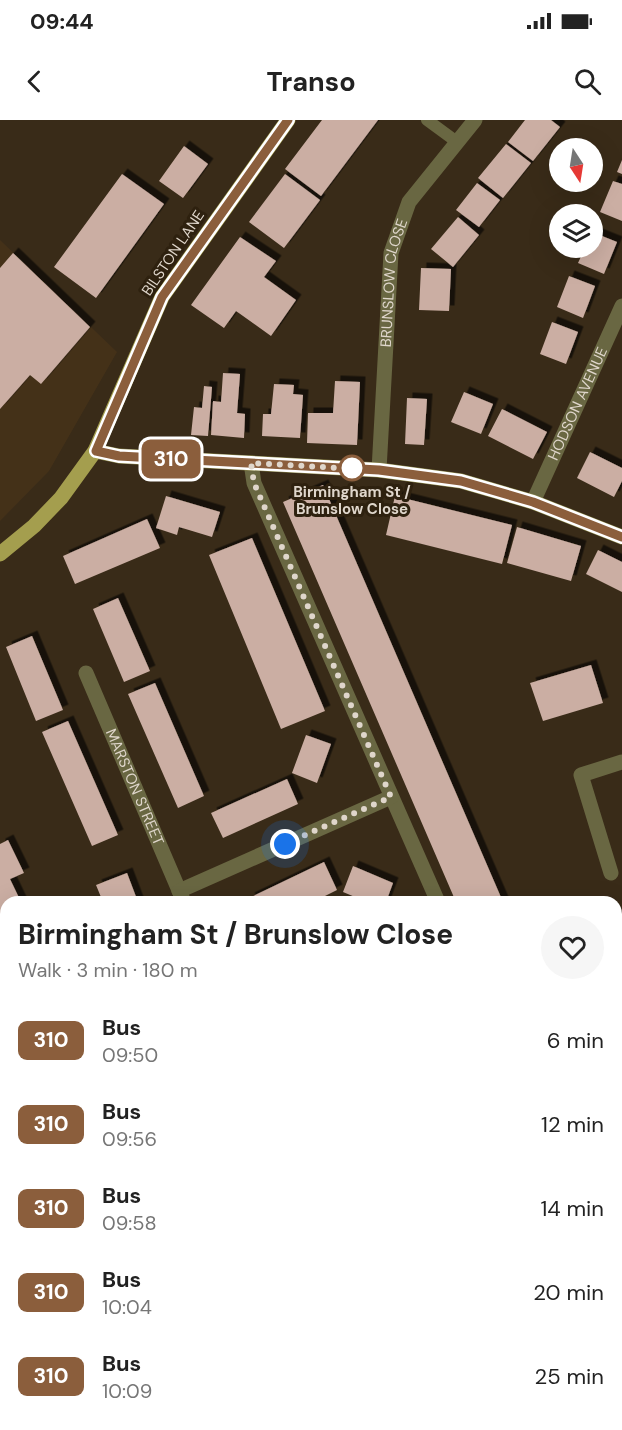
<!DOCTYPE html>
<html lang="en">
<head>
<meta charset="utf-8">
<style>
	:root { --surface:#fff; --page:#f6f6f6; --text:#222; --muted:#767676 }
	body { margin:0; font-family:"DM Sans",sans-serif; background:var(--page); color:var(--text); height:100vh; display:flex; flex-direction:column; font-size:22px; white-space:nowrap }
	* { box-sizing:border-box; margin:0 }
	p { font-size:20px; color:var(--muted) }
	.icon { flex:none; width:33px; height:33px; fill:none; stroke:currentColor; stroke-width:2; stroke-linecap:round; stroke-linejoin:round }
	.map { position:relative; flex:1; overflow:hidden }
	.sheet { position:absolute; left:0px; top:776px; width:622px; height:536px; display:flex; flex-direction:column; background:var(--surface); border-radius:18px 18px 0 0; box-shadow:0 6px 24px #0002 }
	.sheet>* { flex:none }
	.badge { padding:0 12px; border-radius:9px; font-size:21px; line-height:39px }
	.needle { width:39px; rotate:168deg }
	.tools { position:absolute; left:549px; top:18px; display:grid; gap:12px }
	.tools a { display:grid; place-items:center; width:54px; height:54px; border-radius:50%; background:var(--surface); box-shadow:0 6px 24px #0002; font-size:30px }
	.you { position:absolute; width:30px; height:30px; margin:-15px; border:4px solid #fff; border-radius:50%; background:#1a73e8; box-shadow:0 0 0 9px #1a73e833 }
	.map>.badge { position:absolute; translate:-50% -50%; box-shadow:0 0 0 3px #fff }
	.round { display:grid; place-items:center; flex:none; width:63px; height:63px; border-radius:32px; background:var(--page) }
	.overview { display:flex; align-items:center; justify-content:space-between; height:102px; padding:0 18px }
	h1 { font-size:28px; font-weight:700; line-height:45px }
	ul { padding:0; list-style:none }
	li { display:flex; align-items:center; gap:18px; height:84px; padding:0 18px }
	li div { flex:1 }
	li b { display:block; font-size:22px }
	li em { font-style:normal }
	li .badge { min-width:66px; font-weight:700; text-align:center }
	.status { display:flex; justify-content:space-between; align-items:center; height:42px; padding:0 30px; background:var(--surface); direction:ltr }
	.status svg { height:16px; fill:currentColor }
	header { display:flex; justify-content:space-between; align-items:center; height:78px; padding:0 18px; background:var(--surface); font-size:27px; font-weight:700 }
	.map>svg:first-child { display:block }
</style>
</head>
<body>
<div class="status"><b>09:44</b><svg viewBox="0 0 49 12"><path d="M0 12V9h3v3zM5 12V6h3v6zM10 12V3h3v9zM15 12V0h3v12zM26 1h20v11H26zM47 4h2v5h-2z"/></svg></div>
<header><svg class="icon" aria-label="back" viewBox="0 0 24 24"><path d="M15 5l-7 7 7 7"/></svg>Transo<svg class="icon" aria-label="search" viewBox="0 0 24 24"><circle cx="10" cy="10" r="6"/><path d="M15 15l6 6"/></svg></header>
<div class="map">
<svg width="622" height="1310" viewBox="0 0 622 1310">
	<defs>
		<pattern id="industrial-grid" width="8" height="8" patternUnits="userSpaceOnUse" patternTransform="scale(1.5)"><rect width="8" height="8" fill="#443118"/><path d="M0 4h8M4 0v8" fill="none" stroke="#5f4e38"/></pattern>
		<filter id="shadow"><feDropShadow dx="5.5" dy="-5.5" stdDeviation="0" flood-color="#0009"/></filter>
	</defs>
	<rect width="100%" height="100%" fill="#392b18"/>
	<path fill="#443118" d="M 0,120 L 117,232 L 49,351 L 0,401 Z"/>
	<path fill="url(#industrial-grid)" d="M 622,1052 L 622,1238 L 616,1229 L 616,1056 Z"/>
	<path fill="#cbaea3" filter="url(#shadow)" d="M 322,0 L 378,0 L 321,76 L 285,49 Z
		M 525,0 L 551,0 L 560,7 L 533,41 L 508,22 Z
		M 506,24 L 531,43 L 503,78 L 478,58 Z
		M 184,26 L 208,44 L 183,78 L 159,61 Z
		M 622,40 L 622,54 L 617,52 Z
		M 122,54 L 164,84 L 96,178 L 54,147 Z
		M 285,54 L 320,80 L 284,128 L 249,102 Z
		M 613,61 L 622,64 L 622,101 L 600,92 Z
		M 477,63 L 500,80 L 479,107 L 456,90 Z
		M 458,97 L 479,115 L 453,147 L 431,129 Z
		M 592,112 L 617,122 L 604,154 L 578,143 L 585,128 L 592,128 Z
		M 240,117 L 276,141 L 264,157 L 296,180 L 271,216 L 236,191 L 224,208 L 191,185 Z
		M 13,133 L 90,207 L 41,264 L 30,255 L 0,289 L 0,148 Z
		M 421,148 L 451,149 L 449,191 L 419,190 Z
		M 569,156 L 595,166 L 583,198 L 557,187 Z
		M 552,202 L 578,212 L 566,244 L 540,234 Z
		M 223,253 L 240,254 L 237,293 L 245,294 L 244,318 L 211,315 L 213,281 L 221,282 Z
		M 335,261 L 360,262 L 357,325 L 307,323 L 308,293 L 333,293 Z
		M 274,264 L 294,265 L 293,274 L 303,275 L 300,318 L 262,316 L 263,294 L 271,294 Z
		M 204,266 L 212,267 L 208,316 L 191,315 L 194,287 L 202,288 Z
		M 464,272 L 493,284 L 481,314 L 451,302 Z
		M 407,278 L 427,279 L 424,325 L 405,324 Z
		M 502,289 L 547,312 L 533,339 L 488,316 Z
		M 590,332 L 622,348 L 622,361 L 614,377 L 577,358 Z
		M 323,365 L 503,782 L 456,782 L 283,382 Z
		M 166,376 L 220,392 L 212,417 L 179,407 L 177,415 L 156,408 Z
		M 395,376 L 512,405 L 502,444 L 386,415 Z
		M 147,399 L 160,428 L 75,464 L 63,436 Z
		M 517,407 L 581,426 L 571,461 L 507,443 Z
		M 252,418 L 325,591 L 281,609 L 209,435 Z
		M 598,430 L 622,442 L 622,472 L 586,454 Z
		M 118,478 L 150,551 L 124,562 L 93,489 Z
		M 32,516 L 63,590 L 36,601 L 6,527 Z
		M 591,545 L 603,583 L 543,601 L 530,563 Z
		M 155,563 L 204,676 L 178,688 L 128,574 Z
		M 68,601 L 118,715 L 92,726 L 42,612 Z
		M 306,615 L 331,624 L 317,663 L 292,653 Z
		M 287,659 L 298,684 L 223,718 L 211,693 Z
		M 8,720 L 24,753 L 10,759 L 21,782 L 6,782 L 6,812 L 0,799 L 0,724 Z
		M 324,742 L 337,770 L 313,782 L 251,782 L 249,778 Z
		M 353,746 L 393,763 L 386,782 L 367,782 L 343,772 Z
		M 127,753 L 138,782 L 103,782 L 96,765 Z
		M 616,828 L 622,840 L 622,857 L 616,859 Z
		M 1,874 L 6,877 L 6,911 L 0,908 Z
		M 622,966 L 622,1019 L 616,1022 L 616,970 Z
		M 6,980 L 6,1034 L 0,1031 L 0,990 Z
		M 6,1046 L 6,1145 L 0,1147 L 0,1048 Z
		M 616,1278 L 622,1287 L 622,1310 L 571,1310 L 568,1305 L 616,1305 Z
		M 0,1292 L 6,1292 L 6,1305 L 10,1305 L 10,1310 L 0,1310 Z
		M 82,1305 L 117,1305 L 119,1310 L 78,1310 L 77,1306 Z
		M 287,1305 L 316,1305 L 317,1310 L 288,1310 Z
		M 404,1305 L 440,1305 L 441,1310 L 405,1310 Z
		M 482,1305 L 547,1305 L 548,1310 L 484,1310 Z
		M 193,1306 L 224,1307 L 224,1310 L 193,1310 Z"/>
	<g fill="none" stroke-linecap="round" stroke-linejoin="round">
		<path stroke="#696742" stroke-width="12" d="M 427,0 L 457,22
			M 27,1308 L 27,1310
			M 255,1310 L 256,1305"/>
		<g stroke="#696742" stroke-width="15">
			<path d="M 251,343 L 254,363 L 438,782"/>
			<path id="s1" d="M 379,350 L 391,133 L 409,82 L 475,0"/>
			<path id="s2" d="M 533,382 L 622,186"/>
			<path id="s3" d="M 86,553 L 184,782"/>
			<path d="M 611,753 L 581,655 L 622,642"/>
			<path d="M 179,771 L 391,677"/>
			<path d="M 0,952 L 6,956"/>
			<path d="M 616,1243 L 622,1253"/>
			<path d="M 462,1305 L 464,1310"/>
		</g>
		<path stroke="#8b8649" stroke-width="15" d="M 95,331 L 119,336 L 379,350 L 461,361 L 533,382 L 622,417
			M 616,937 L 622,934
			M 0,1168 L 6,1166"/>
		<path stroke="#a49e4e" stroke-width="15" d="M 0,434 L 34,406 L 61,378 L 95,331 L 162,177 L 288,0"/>
	</g>
	<g fill="none" stroke-linecap="round" stroke-linejoin="round">
		<defs>
			<path id="line" d="M 288,0 L 162,177 L 96,331 L 119,336 L 379,350 L 461,361 L 533,382 L 622,417"/>
		</defs>
		<use href="#line" stroke="#fff" stroke-width="14"/>
		<use href="#line" stroke="#8b5e3c" stroke-width="9"/>
		<path stroke="#dfd6cb" stroke-width="6" stroke-dasharray="0 10.8" d="M 285,724 L 391,677 L 254,363 L 251,343 L 358,349 L 352,348"/>
	</g>
	<circle fill="#fff" stroke="#8b5e3c" stroke-width="3" cx="352" cy="348" r="12"/>
	<g text-anchor="middle" stroke-width="6" stroke-linejoin="round" paint-order="stroke">
		<g font-size="15" fill="#dfd6cb" stroke="#2e210f">
			<text transform="translate(173 133) rotate(-56)" y="5">BILSTON LANE</text>
			<text dy="5" stroke="none"><textPath href="#s1" startOffset="188">BRUNSLOW CLOSE</textPath></text>
			<text dy="5" stroke="none"><textPath href="#s2" startOffset="108">HODSON AVENUE</textPath></text>
			<text dy="5" stroke="none"><textPath href="#s3" startOffset="124">MARSTON STREET</textPath></text>
		</g>
		<g font-size="15" font-weight="bold" fill="#dfd6cb" stroke="#2e210f">
			<text x="352" y="377">Birmingham St /<tspan x="352" dy="17">Brunslow Close</tspan></text>
		</g>
	</g>
</svg>
<div class="tools">
<a><svg class="needle" viewBox="-14 -14 28 28"><path d="M0-13l5 13h-10z" fill="#e53935"/><path d="M0 13l5-13h-10z" fill="#767676"/></svg></a>
<a><svg class="icon" aria-label="layers" viewBox="0 0 24 24"><path d="M12 4l9 5-9 5-9-5zM3 14l9 5 9-5"/></svg></a>
</div>
<div class="you" style="left:285px;top:724px"></div>
<b class="badge" style="left:171px;top:339px;background:#8b5e3c;color:#fff">310</b>
<section class="sheet">
<div class="overview"><div><h1>Birmingham St / Brunslow Close</h1><p>Walk · 3 min · 180 m</p></div><a class="round"><svg class="icon" aria-label="heart" viewBox="0 0 24 24"><path d="M12 20l-8-8c-3-5 5-10 8-4 3-6 11-1 8 4z"/></svg></a></div>
<ul>
<li><span class="badge" style="background:#8b5e3c;color:#fff">310</span><div><b>Bus</b><p>09:50</p></div><em>6 min</em></li>
<li><span class="badge" style="background:#8b5e3c;color:#fff">310</span><div><b>Bus</b><p>09:56</p></div><em>12 min</em></li>
<li><span class="badge" style="background:#8b5e3c;color:#fff">310</span><div><b>Bus</b><p>09:58</p></div><em>14 min</em></li>
<li><span class="badge" style="background:#8b5e3c;color:#fff">310</span><div><b>Bus</b><p>10:04</p></div><em>20 min</em></li>
<li><span class="badge" style="background:#8b5e3c;color:#fff">310</span><div><b>Bus</b><p>10:09</p></div><em>25 min</em></li>
</ul>
</section>
</div>
</body>
</html>
